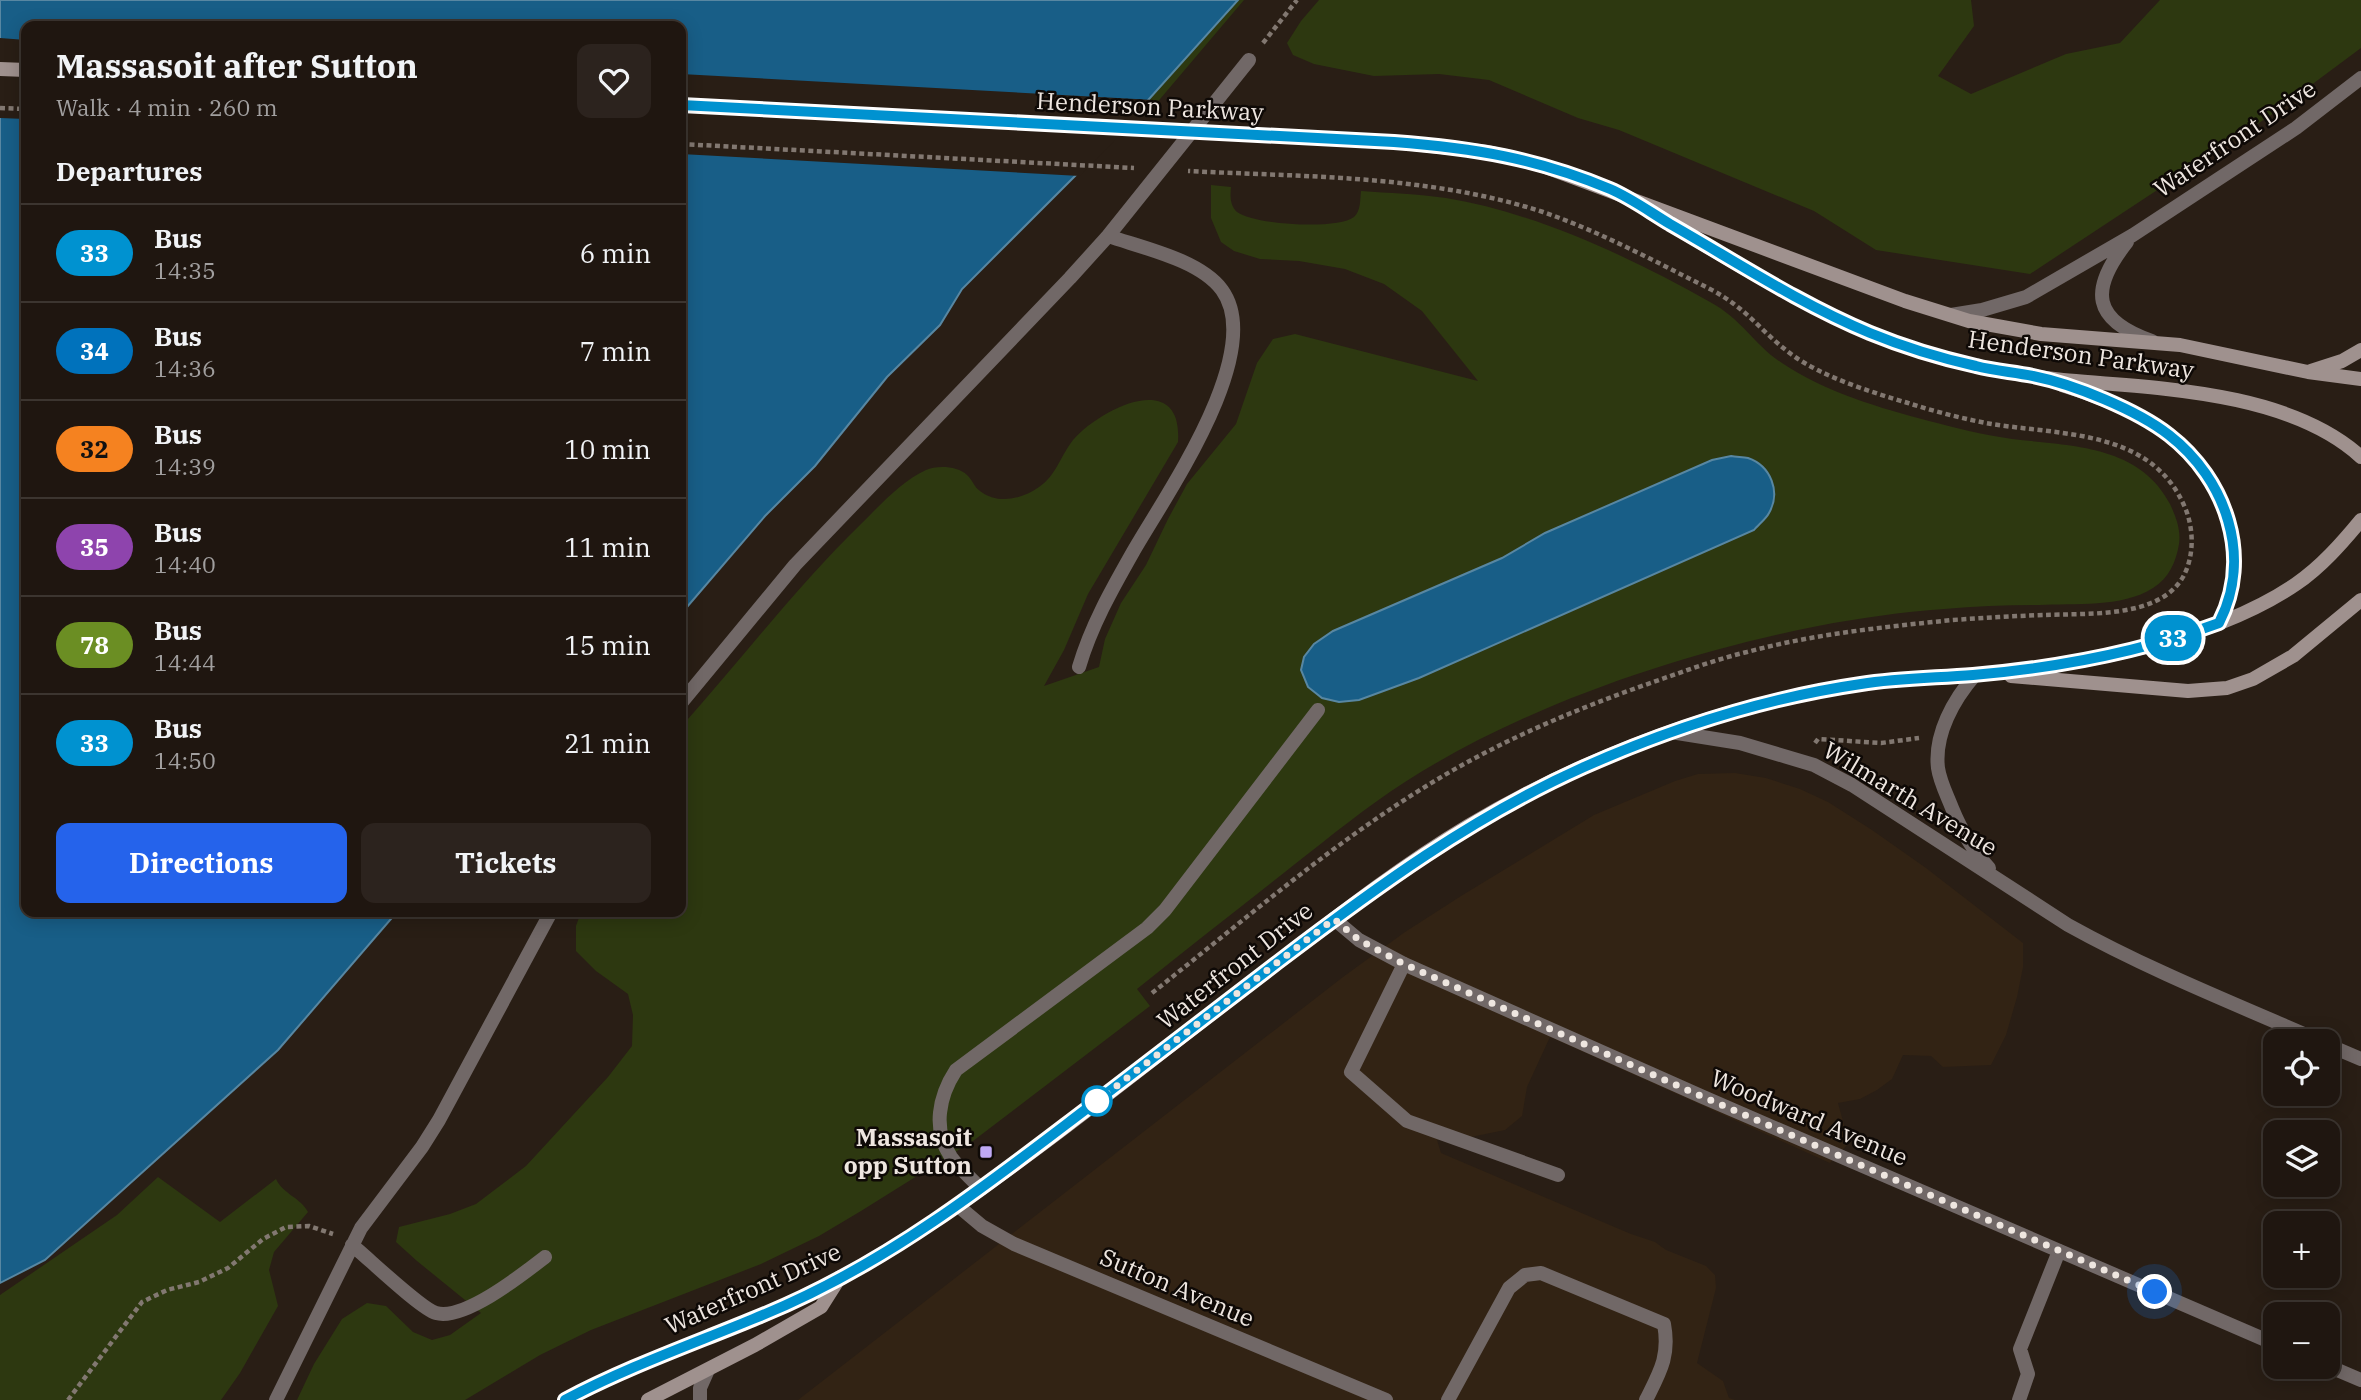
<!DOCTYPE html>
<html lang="en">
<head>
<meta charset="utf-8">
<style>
	:root { --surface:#1f1610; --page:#2c231e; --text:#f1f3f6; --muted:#a19f9f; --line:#3c3530; --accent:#2563eb }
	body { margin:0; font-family:"IBM Plex Serif",serif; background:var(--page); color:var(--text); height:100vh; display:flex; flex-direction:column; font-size:26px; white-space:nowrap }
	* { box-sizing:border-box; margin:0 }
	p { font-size:23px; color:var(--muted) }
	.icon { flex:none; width:38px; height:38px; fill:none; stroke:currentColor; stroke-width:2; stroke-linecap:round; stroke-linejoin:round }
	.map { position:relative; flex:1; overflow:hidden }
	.sheet { position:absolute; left:21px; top:21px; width:665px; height:896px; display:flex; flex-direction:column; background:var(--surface); border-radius:14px; box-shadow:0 4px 18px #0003,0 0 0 2px var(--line) }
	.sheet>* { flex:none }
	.badge { padding:0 14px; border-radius:23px; font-size:24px; line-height:46px }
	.controls { position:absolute; left:2263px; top:1029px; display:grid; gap:14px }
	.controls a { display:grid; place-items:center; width:77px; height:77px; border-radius:14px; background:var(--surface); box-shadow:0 4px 18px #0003,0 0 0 2px var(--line); font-size:35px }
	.you { position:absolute; width:35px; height:35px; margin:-18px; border:5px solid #fff; border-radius:50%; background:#1a73e8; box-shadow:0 0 0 10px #1a73e833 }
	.map>.badge { position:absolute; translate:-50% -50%; box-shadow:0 0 0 4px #fff }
	h2 { padding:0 35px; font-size:26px; line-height:63px }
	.round { display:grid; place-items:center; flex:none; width:74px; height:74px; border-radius:14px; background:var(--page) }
	.head { display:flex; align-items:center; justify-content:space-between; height:119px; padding:0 35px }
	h1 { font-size:33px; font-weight:700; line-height:52px }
	.button { display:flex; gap:14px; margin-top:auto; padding:14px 35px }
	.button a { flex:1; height:80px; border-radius:14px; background:var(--accent); color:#fff; font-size:28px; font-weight:700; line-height:80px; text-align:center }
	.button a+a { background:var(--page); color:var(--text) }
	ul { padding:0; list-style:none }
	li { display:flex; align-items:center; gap:21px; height:98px; padding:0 35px; border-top:2px solid var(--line) }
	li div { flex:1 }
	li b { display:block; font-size:26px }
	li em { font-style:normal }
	li .badge { min-width:77px; font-weight:700; text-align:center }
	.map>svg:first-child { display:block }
</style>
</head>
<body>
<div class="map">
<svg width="2361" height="1400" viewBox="0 0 2361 1400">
	<rect width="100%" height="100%" fill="#291e15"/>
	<path fill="#322314" d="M 1735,773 L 1766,778 L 1800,789 L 1828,802 L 1872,830 L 1926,868 L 2023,943 L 2023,967 L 2017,997 L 2006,1035 L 1991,1065 L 1943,1067 L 1931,1056 L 1903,1055 L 1892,1079 L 1877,1090 L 1860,1099 L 1838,1103 L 1849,1143 L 1830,1163 L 1550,1037 L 1527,1087 L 1522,1116 L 1505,1130 L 1471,1137 L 1466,1140 L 1437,1140 L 1441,1153 L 1631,1234 L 1655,1242 L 1666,1250 L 1706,1266 L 1715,1275 L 1716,1288 L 1697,1363 L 1723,1381 L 1729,1398 L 1735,1400 L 798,1400 L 1343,977 L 1405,932 L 1461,896 L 1594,815 L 1675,781 L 1698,774 Z"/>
	<path fill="#2d3810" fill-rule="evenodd" d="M 1202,0 L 1244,0 L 1155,105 L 1117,99 Z
		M 1319,0 L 1971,0 L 1974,26 L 1938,76 L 1971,94 L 2066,54 L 2120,43 L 2160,0 L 2361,0 L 2361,48 L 2271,115 L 2030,274 L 1876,250 L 1814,211 L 1619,130 L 1578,118 L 1489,80 L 1439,74 L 1374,76 L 1314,64 L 1293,55 L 1287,43 L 1301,21 Z
		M 1211,185 L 1231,187 C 1230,196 1230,206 1237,212 C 1254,225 1338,230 1354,217 C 1361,211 1360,199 1361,191 C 1389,193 1418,194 1446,198 C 1537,213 1630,257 1710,302 C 1742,319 1754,345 1782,363 C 1825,392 1880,408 1929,421 C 1956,428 1984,435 2012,439 C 2069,446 2139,444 2170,504 C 2176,517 2181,530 2179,544 C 2176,562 2169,578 2153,588 C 2122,608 2074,603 2039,605 C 2007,605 1976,606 1944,609 C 1902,612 1859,618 1818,626 C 1681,653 1523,706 1405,782 C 1366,807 1331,836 1295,864 C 1242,906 1189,947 1137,989 L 1150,1006 L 973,1141 L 861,1211 L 819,1236 L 761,1264 L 591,1330 L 540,1355 L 465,1400 L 297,1400 L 314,1364 L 342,1319 L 367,1303 L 386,1306 L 413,1332 L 432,1340 L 450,1335 L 481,1313 L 417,1261 L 396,1242 L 399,1227 L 450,1214 L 476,1204 L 526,1166 L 608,1077 L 632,1046 L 633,1015 L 628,994 L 596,971 L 576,951 L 576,926 L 581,912 L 681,912 L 681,727 C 741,660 796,587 861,524 C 880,505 902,481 926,470 C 937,465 958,466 967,475 C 972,479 974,487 980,491 C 998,505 1022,499 1039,487 C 1056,476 1061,455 1073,440 C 1101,408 1183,368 1178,442 L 1088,594 L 1064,650 L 1044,686 L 1099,667 L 1105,639 L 1121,603 L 1146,565 L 1168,519 L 1187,484 L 1236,424 L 1257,363 L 1273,339 L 1295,334 L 1478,381 L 1422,311 L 1384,284 L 1345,269 L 1299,261 L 1260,259 L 1234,251 L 1221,242 L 1211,218 ZM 1753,530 L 1419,678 L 1359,700 L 1339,702 L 1322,698 L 1314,644 L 1333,631 L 1502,558 L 1545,533 Z
		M 158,1177 L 220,1222 L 276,1179 C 283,1194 301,1198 308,1212 L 274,1252 L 269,1270 L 278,1306 L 240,1373 L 221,1400 L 0,1400 L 0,1295 L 117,1215 Z"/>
	<path fill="#185e87" stroke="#5887a2" stroke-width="2" d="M 0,0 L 1238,0 L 1123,128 L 962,289 L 940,325 L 887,377 L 815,466 L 765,516 L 681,614 L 681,26 L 26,26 L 26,912 L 397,912 L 278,1050 L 45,1260 L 0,1283 Z
		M 1731,456 C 1736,457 1743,457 1748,458 C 1771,466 1781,492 1769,513 C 1766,519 1758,525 1754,530 L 1419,678 L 1359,700 L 1339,702 L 1322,698 L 1308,687 L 1301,670 L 1304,657 L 1314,644 L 1333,631 L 1502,558 L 1545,533 L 1712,460 Z"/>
	<path fill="#291e15" d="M 0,38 L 26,40 L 26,119 L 0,118 Z
		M 681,74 L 1154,100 L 1080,176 L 681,154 Z"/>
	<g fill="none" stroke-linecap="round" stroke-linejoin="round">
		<path stroke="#827871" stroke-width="4.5" stroke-dasharray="5 3.5" stroke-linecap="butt" d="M 1263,43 L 1297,0
			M 0,108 L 26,109
			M 681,144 L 1134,168
			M 1815,743 L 1818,739 L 1881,743 L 1919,738
			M 1152,993 C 1242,922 1330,845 1428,785 C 1501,740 1578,708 1659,680 C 1688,670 1717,659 1747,652 C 1814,634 1884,627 1952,620 C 1983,618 2013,616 2044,615 C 2086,613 2159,619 2183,577 C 2194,557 2194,531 2186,510 C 2153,427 2058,436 1986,423 C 1960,418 1933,411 1908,403 C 1871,392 1822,377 1791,354 C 1760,331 1747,308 1710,289 C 1656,262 1601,232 1543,212 C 1429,175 1306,177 1188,171
			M 68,1400 L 142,1302 L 167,1290 L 199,1282 L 228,1268 L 263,1239 L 286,1227 L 309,1226 L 333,1234"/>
		<path stroke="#716867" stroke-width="14" d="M 1079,667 C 1091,626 1112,589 1133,552 C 1165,496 1267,352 1222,290 C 1200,260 1143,248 1108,236
			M 681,703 L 795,565 L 1070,278 L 1108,236 L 1249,60
			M 1404,964 L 1351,1072 L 1407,1121 L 1558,1175
			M 981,1189 C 971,1178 959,1168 951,1157 C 932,1129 939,1096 956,1070 L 1147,928 L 1165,910 L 1318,710
			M 352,1245 C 368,1258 421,1309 436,1313 C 464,1321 523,1274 545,1257
			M 276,1400 L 361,1228 L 422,1147 L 439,1120 L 551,912
			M 1448,1400 L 1509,1288 L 1525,1275 L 1541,1273 L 1664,1324 C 1670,1356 1660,1372 1646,1400
			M 2019,1400 L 2028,1374 L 2020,1349 L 2059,1251"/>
		<path stroke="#716867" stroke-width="14" d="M 2127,242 C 2089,290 2092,320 2152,341
			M 1951,315 L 1982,310 L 2026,297 L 2133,235 L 2296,128 L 2361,78
			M 1975,675 C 1954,699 1934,734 1938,768 C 1940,782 1947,795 1952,808 C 1961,830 1973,851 1989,868
			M 1671,732 L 1740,743 L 1814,765 L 1852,785 L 2068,925 C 2149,970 2235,1004 2320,1041
			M 1334,919 L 1359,940 L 1404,964 L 1703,1097 L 2275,1344
			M 2328,1045 L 2361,1059
			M 957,1205 L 982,1226 L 1014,1244 L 1386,1400
			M 2328,1366 L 2361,1380
			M 700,1400 L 700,1388 L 708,1370"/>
		<path stroke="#9f918e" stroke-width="14" d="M 0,69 L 26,70
			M 681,105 L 1394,142 L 1488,152 L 1540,165 L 1905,301 L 1969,321 L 2041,334 L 2180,345 L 2308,372 L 2361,379
			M 1649,212 C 1737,263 1825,322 1923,352 C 1968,366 2016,375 2063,380 C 2156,388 2289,391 2361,457
			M 2311,371 L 2342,361 L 2361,350
			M 2062,385 C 2098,396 2140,412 2170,436 C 2226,481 2253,557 2219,623
			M 2011,676 L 2188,691 L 2227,688 L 2253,679 L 2293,656 L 2361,600
			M 565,1400 C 625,1368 689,1345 753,1319 C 815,1294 877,1259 933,1222 C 1052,1142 1163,1050 1277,963 C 1339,915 1401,866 1468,826 C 1532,788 1602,756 1672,731 C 1733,710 1797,693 1861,684 C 1898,678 1936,678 1973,675 C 2072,667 2213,641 2296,584 C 2321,567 2342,543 2361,520
			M 648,1400 L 755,1345 L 821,1307 L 840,1277"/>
	</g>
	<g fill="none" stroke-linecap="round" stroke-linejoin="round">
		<defs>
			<path id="line" d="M 565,1400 C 625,1368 690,1345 753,1319 C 816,1294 878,1259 934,1221 C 986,1186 1035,1148 1085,1110 C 1149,1061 1213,1012 1278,962 C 1375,888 1472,817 1584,767 C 1672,728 1765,698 1861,684 C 1898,678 1935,678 1973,675 C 2055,668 2141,652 2219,623 C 2253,557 2226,479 2169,435 C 2137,410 2073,384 2033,376 C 2014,372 1995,371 1976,366 C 1940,358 1904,347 1870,333 C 1800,304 1735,261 1670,224 C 1650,212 1631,198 1610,189 C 1536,158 1473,148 1394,142 L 681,105"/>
		</defs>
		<use href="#line" stroke="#fff" stroke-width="16"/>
		<use href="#line" stroke="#0092d0" stroke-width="10"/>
		<path stroke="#eee6e0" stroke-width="7" stroke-dasharray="0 12.6" d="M 1097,1101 L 1334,919 L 1359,940 L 1404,964 L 1703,1097 L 2155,1292"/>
	</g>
	<circle fill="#fff" stroke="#0092d0" stroke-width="3.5" cx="1097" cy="1101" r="14"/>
	<rect fill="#bfa9f4" stroke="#0e0906" stroke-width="2.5" x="979" y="1145" width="14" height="14" rx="3.5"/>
	<g text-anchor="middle" stroke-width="5" stroke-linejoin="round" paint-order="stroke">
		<g font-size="24" fill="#eee6e0" stroke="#0e0906">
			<text transform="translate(1150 107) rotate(3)" y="8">Henderson Parkway</text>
			<text transform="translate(2235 139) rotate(-34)" y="8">Waterfront Drive</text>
			<text transform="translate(2081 355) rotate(8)" y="8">Henderson Parkway</text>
			<text transform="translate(1910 799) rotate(31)" y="8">Wilmarth Avenue</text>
			<text transform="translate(1235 966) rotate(-38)" y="8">Waterfront Drive</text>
			<text transform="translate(1809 1118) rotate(23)" y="8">Woodward Avenue</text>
			<text transform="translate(1177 1288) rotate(23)" y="8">Sutton Avenue</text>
			<text transform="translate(753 1289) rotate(-24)" y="8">Waterfront Drive</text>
		</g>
		<g font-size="24" font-weight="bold" fill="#eee6e0" stroke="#0e0906" text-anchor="end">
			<text x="972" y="1146">Massasoit<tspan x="972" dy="28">opp Sutton</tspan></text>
		</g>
	</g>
</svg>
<div class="controls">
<a><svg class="icon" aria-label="locate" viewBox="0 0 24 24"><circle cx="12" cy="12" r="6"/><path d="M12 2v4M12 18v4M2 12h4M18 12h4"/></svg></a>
<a><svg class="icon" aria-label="layers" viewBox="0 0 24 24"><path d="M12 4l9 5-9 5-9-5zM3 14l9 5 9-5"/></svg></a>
<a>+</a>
<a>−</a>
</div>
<div class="you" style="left:2155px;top:1292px"></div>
<b class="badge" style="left:2173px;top:638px;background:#0092d0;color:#fff">33</b>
<section class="sheet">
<div class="head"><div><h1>Massasoit after Sutton</h1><p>Walk · 4 min · 260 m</p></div><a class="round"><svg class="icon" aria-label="heart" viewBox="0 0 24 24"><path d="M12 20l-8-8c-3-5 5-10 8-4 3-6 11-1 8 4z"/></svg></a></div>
<h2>Departures</h2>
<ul>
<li><span class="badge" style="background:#0092d0;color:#fff">33</span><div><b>Bus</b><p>14:35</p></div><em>6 min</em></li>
<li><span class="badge" style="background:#0072bc;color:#fff">34</span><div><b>Bus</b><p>14:36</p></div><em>7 min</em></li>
<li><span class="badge" style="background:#f58220;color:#111">32</span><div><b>Bus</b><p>14:39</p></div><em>10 min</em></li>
<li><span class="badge" style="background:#8e44ad;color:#fff">35</span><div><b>Bus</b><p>14:40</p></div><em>11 min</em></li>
<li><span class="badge" style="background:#6b8e23;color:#fff">78</span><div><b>Bus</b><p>14:44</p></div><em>15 min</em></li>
<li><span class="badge" style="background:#0092d0;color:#fff">33</span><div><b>Bus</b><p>14:50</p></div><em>21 min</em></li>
</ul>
<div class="button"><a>Directions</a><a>Tickets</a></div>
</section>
</div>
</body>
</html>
